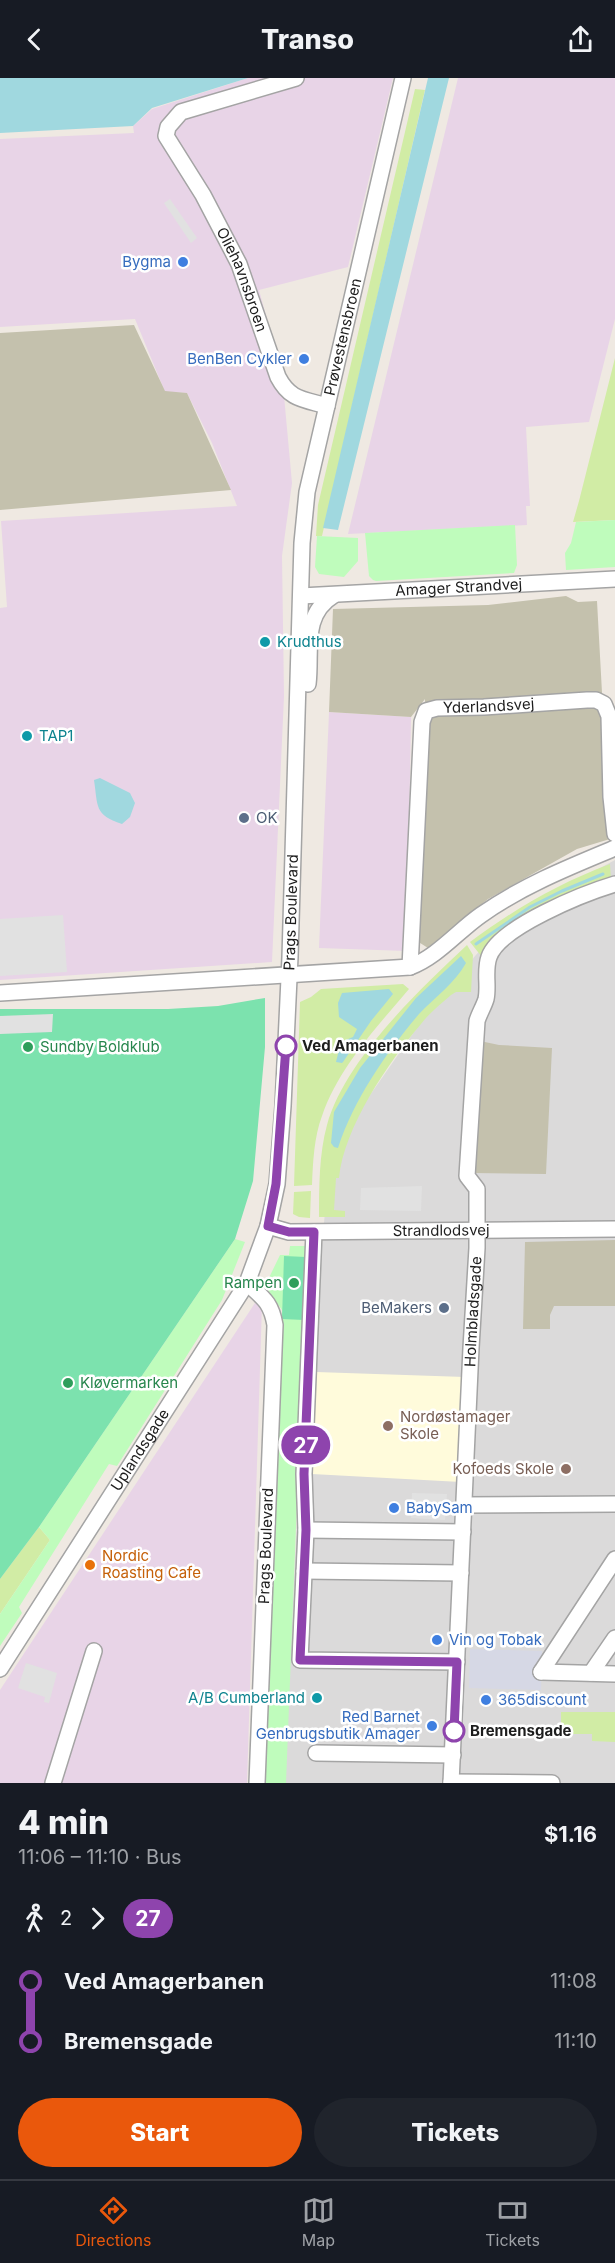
<!DOCTYPE html>
<html lang="en">
<head>
<meta charset="utf-8">
<style>
	:root { --surface:#171b24; --page:#20242c; --text:#f1f3f6; --muted:#9ea1a6; --line:#363941; --accent:#ea580c }
	body { margin:0; font-family:Inter,sans-serif; background:var(--page); color:var(--text); height:100vh; display:flex; flex-direction:column; font-size:22px; white-space:nowrap }
	* { box-sizing:border-box; margin:0 }
	p { font-size:20px; color:var(--muted) }
	.icon { flex:none; width:33px; height:33px; fill:none; stroke:currentColor; stroke-width:2; stroke-linecap:round; stroke-linejoin:round }
	.map { position:relative; height:1705px; overflow:hidden }
	.side { display:flex; flex-direction:column; background:var(--surface); flex:1 }
	.side>* { flex:none }
	.badge { padding:0 12px; border-radius:20px; font-size:21px; line-height:39px }
	.map>.badge { position:absolute; translate:-50% -50%; box-shadow:0 0 0 3px #fff }
	.legs { display:flex; align-items:center; gap:9px; height:66px; padding:0 18px; font-size:20px }
	.legs p { margin-inline-start:auto }
	.head { display:flex; align-items:center; justify-content:space-between; height:102px; padding:0 18px }
	h1 { font-size:33px; font-weight:800; line-height:45px }
	.button { display:flex; gap:12px; margin-top:auto; padding:12px 18px }
	.button a { flex:1; height:69px; border-radius:36px; background:var(--accent); color:#fff; font-size:24px; font-weight:800; line-height:69px; text-align:center }
	.button a+a { background:var(--page); color:var(--text) }
	ul { padding:0 18px; list-style:none }
	li { display:flex; align-items:center; gap:21px; height:60px; font-size:22px }
	li i { display:grid; place-items:center; width:9px; height:100%; margin:0 8px; background:currentColor }
	li i::after { content:''; width:15px; height:15px; margin:-8px; border:4px solid; border-radius:50%; background:var(--surface) }
	li p { margin-inline-start:auto }
	li:first-child i { background:linear-gradient(#0000 50%,currentColor 0) }
	li:last-child i { background:linear-gradient(currentColor 50%,#0000 0) }
	header { display:flex; justify-content:space-between; align-items:center; height:78px; padding:0 18px; background:var(--surface); font-size:27px; font-weight:800 }
	.menu { display:flex; justify-content:space-around; align-items:center; height:84px; border-top:2px solid var(--line); background:var(--surface); font-size:16px; color:var(--muted) }
	.menu a { display:grid; justify-items:center; gap:3px }
	.menu .selected { color:var(--accent) }
	.map>svg:first-child { display:block }
</style>
</head>
<body>
<header><svg class="icon" aria-label="back" viewBox="0 0 24 24"><path d="M15 5l-7 7 7 7"/></svg>Transo<svg class="icon" aria-label="share" viewBox="0 0 24 24"><path d="M12 15V3M7 8l5-5 5 5M5 13v7h14v-7"/></svg></header>
<div class="map">
<svg width="615" height="1705" viewBox="0 0 615 1705">
	<rect width="100%" height="100%" fill="#efe9e2"/>
	<path fill="#dbdada" d="M 615,782 L 615,1705 L 284,1705 L 297,1443 L 327,1112 L 354,1040 L 437,921 L 491,860 L 548,818 Z"/>
	<path fill="#e8d4e7" d="M 248,0 L 393,0 L 348,189 L 259,212 L 282,296 L 292,405 L 282,478 L 284,618 L 272,884 L 0,902 L 0,530 L 7,529 L 1,443 L 237,428 L 212,365 L 187,315 L 165,314 L 135,241 L 0,249 L 0,61 L 134,55 L 133,48 L 152,31 Z
		M 458,0 L 615,0 L 615,241 L 589,344 L 526,349 L 530,428 L 526,428 L 527,447 L 348,456 Z
		M 329,634 L 411,639 L 407,873 L 319,870 Z
		M 255,1225 L 262,1226 L 247,1705 L 0,1705 L 0,1612 Z"/>
	<path fill="#fffbdb" d="M 316,1294 L 465,1299 L 461,1404 L 312,1396 Z"/>
	<path fill="#c4c1ad" d="M 134,247 L 165,313 L 187,315 L 231,412 L 0,432 L 0,255 Z
		M 566,518 L 578,524 L 597,523 L 610,761 L 577,771 L 488,821 L 428,870 L 417,863 L 425,621 L 411,639 L 329,634 L 333,531 L 488,527 Z
		M 480,963 L 499,967 L 552,970 L 546,1096 L 473,1095 Z
		M 615,1162 L 615,1228 L 554,1228 L 550,1237 L 550,1251 L 523,1251 L 525,1164 Z"/>
	<path fill="#d1eca5" d="M 415,11 L 425,12 L 322,458 L 316,458 L 318,427 Z
		M 615,280 L 615,442 L 573,444 L 579,423 Z
		M 610,786 L 611,803 L 592,808 L 482,879 L 470,864 C 513,832 559,805 610,786 Z
		M 467,867 L 473,877 L 471,914 L 456,914 L 451,917 C 441,926 429,935 421,946 C 388,985 344,1049 339,1100 L 336,1100 L 334,1132 L 345,1133 L 345,1139 L 319,1139 C 319,1109 319,1076 327,1047 C 345,982 418,913 467,867 Z
		M 403,906 L 409,911 C 376,950 339,989 322,1038 C 314,1059 313,1084 312,1107 L 294,1108 L 300,924 L 311,919 L 321,911 Z
		M 311,1113 L 310,1140 L 299,1139 L 293,1136 L 294,1114 Z
		M 39,1449 L 50,1462 L 0,1536 L 0,1501 Z
		M 561,1634 L 615,1634 L 615,1664 L 592,1663 L 592,1656 L 561,1656 Z"/>
	<path fill="#bffcbc" d="M 615,442 L 615,489 L 566,492 L 565,475 L 571,465 L 576,444 Z
		M 515,447 L 517,487 L 514,495 L 376,503 L 373,502 L 369,498 L 365,455 Z
		M 317,458 L 358,460 L 358,483 L 344,499 L 319,496 L 315,489 Z
		M 235,1161 L 245,1164 L 222,1222 L 117,1388 L 109,1386 L 19,1529 L 22,1535 L 0,1568 L 0,1536 L 50,1462 L 39,1449 Z
		M 290,1168 L 307,1168 L 286,1705 L 264,1705 L 282,1232 L 265,1208 L 280,1177 L 289,1177 Z"/>
	<path fill="#7ce2ae" d="M 265,920 L 265,969 L 253,1103 L 235,1161 L 39,1449 L 0,1501 L 0,931 L 168,931 L 218,928 Z
		M 284,1178 L 306,1179 L 304,1242 L 282,1241 Z"/>
	<path fill="#e1e1e1" d="M 170,121 L 197,160 L 191,165 L 164,125 Z
		M 63,837 L 67,894 L 0,898 L 0,841 Z
		M 53,936 L 52,954 L 0,956 L 0,938 Z
		M 422,1108 L 421,1133 L 360,1132 L 361,1110 Z
		M 412,1415 L 447,1416 L 445,1442 L 411,1440 Z
		M 26,1585 L 57,1595 L 49,1625 L 44,1624 L 45,1619 L 18,1610 Z"/>
	<path fill="#d6d8e5" d="M 470,1571 L 542,1573 L 541,1612 L 469,1610 Z"/>
	<path fill="#a0d8df" d="M 0,0 L 248,0 L 152,30 L 133,48 L 0,55 Z
		M 428,0 L 449,0 L 338,452 L 323,450 Z
		M 100,700 L 130,715 L 135,725 L 130,739 L 122,746 C 94,737 98,728 94,702 Z
		M 461,878 L 466,885 C 455,905 435,919 419,936 C 386,975 354,1021 338,1070 L 334,1069 L 331,1065 L 334,1034 L 360,990 L 416,920 Z
		M 389,911 L 393,916 L 371,943 L 343,984 L 342,985 L 336,984 L 341,964 L 353,959 L 357,951 L 339,939 L 338,925 L 342,915 Z"/>
	<g fill="none" stroke-linecap="round" stroke-linejoin="round">
		<path stroke="#a0d8df" stroke-width="3" d="M 476,866 L 530,829 L 562,813 L 603,796"/>
		<defs>
			<g id="minor">
				<path id="s1" d="M 296,0 L 181,34 L 168,49 L 166,58 L 203,117 L 239,186 L 278,299 C 290,322 303,321 327,328"/>
				<path id="s2" d="M 301,518 L 615,501"/>
				<path d="M 308,606 C 312,573 301,537 334,517"/>
				<path id="s3" d="M 410,889 L 422,644 L 426,633 L 437,630 L 484,629 L 587,622 L 596,622 L 604,626 L 609,638 L 611,719 L 615,756"/>
				<path d="M 0,915 L 410,889 C 437,879 458,853 481,837 C 522,808 569,789 615,770"/>
				<path id="s4" d="M 268,1148 L 289,1154 L 615,1151"/>
				<path d="M 314,1154 L 304,1396 L 306,1452 L 300,1582 L 457,1584"/>
				<path d="M 247,1205 C 263,1220 271,1224 275,1247 L 257,1705"/>
				<path d="M 464,1427 L 615,1426"/>
				<path d="M 306,1452 L 463,1454"/>
				<path d="M 304,1493 L 461,1495"/>
				<path id="s5" d="M 0,1591 L 247,1205 L 268,1148 L 277,1106 L 283,1028 L 290,879 L 302,465 L 307,414 L 403,0"/>
				<path d="M 541,1594 L 615,1481"/>
				<path d="M 541,1594 L 615,1596"/>
				<path d="M 591,1595 L 615,1560"/>
				<path d="M 316,1675 L 453,1677"/>
				<path d="M 451,1704 L 552,1705"/>
				<path d="M 53,1705 L 94,1573"/>
				<path id="s6" d="M 451,1705 L 471,1270 L 477,1170 L 477,1111 L 467,1098 L 477,943 C 479,936 484,928 486,921 C 489,908 484,893 489,879 C 499,849 585,815 615,806"/>
			</g>
		</defs>
		<use href="#minor" stroke="#a4a4a4" stroke-width="18"/>
		<use href="#minor" stroke="#fff" stroke-width="15"/>
	</g>
	<g fill="none" stroke-linecap="round" stroke-linejoin="round">
		<defs>
			<path id="line-1" d="M 286,968 L 276,1106 L 268,1148 L 289,1154 L 314,1154 L 304,1396 L 306,1452 L 300,1582 L 457,1584 L 454,1653"/>
		</defs>
		<use href="#line-1" stroke="#fff" stroke-width="14"/>
		<use href="#line-1" stroke="#8e44ad" stroke-width="9"/>
	</g>
	<g fill="#3f7fe0" stroke="#fff" stroke-width="2">
		<circle cx="183" cy="184" r="6"/>
		<circle cx="304" cy="281" r="6"/>
		<circle cx="394" cy="1430" r="6"/>
		<circle cx="437" cy="1562" r="6"/>
		<circle cx="486" cy="1622" r="6"/>
		<circle cx="432" cy="1648" r="6"/>
	</g>
	<g fill="#0f9aa8" stroke="#fff" stroke-width="2">
		<circle cx="265" cy="564" r="6"/>
		<circle cx="27" cy="658" r="6"/>
		<circle cx="317" cy="1620" r="6"/>
	</g>
	<g fill="#5c6f8a" stroke="#fff" stroke-width="2">
		<circle cx="244" cy="740" r="6"/>
		<circle cx="444" cy="1230" r="6"/>
	</g>
	<g fill="#fff" stroke="#8e44ad" stroke-width="3">
		<circle cx="286" cy="968" r="10"/>
		<circle cx="454" cy="1653" r="10"/>
	</g>
	<g fill="#2e9e5b" stroke="#fff" stroke-width="2">
		<circle cx="28" cy="969" r="6"/>
		<circle cx="294" cy="1205" r="6"/>
		<circle cx="68" cy="1305" r="6"/>
	</g>
	<g fill="#8d6e63" stroke="#fff" stroke-width="2">
		<circle cx="388" cy="1348" r="6"/>
		<circle cx="566" cy="1391" r="6"/>
	</g>
	<circle fill="#e8710a" stroke="#fff" stroke-width="2" cx="90" cy="1487" r="6"/>
	<g text-anchor="middle" stroke-width="5" stroke-linejoin="round" paint-order="stroke">
		<g font-size="15" fill="#366cbe" stroke="#fff" text-anchor="end">
			<text x="171" y="189">Bygma</text>
			<text x="292" y="286">BenBen Cykler</text>
			<text x="406" y="1435" text-anchor="start">BabySam</text>
			<text x="449" y="1567" text-anchor="start">Vin og Tobak</text>
			<text x="498" y="1627" text-anchor="start">365discount</text>
			<text x="420" y="1644">Red Barnet<tspan x="420" dy="17">Genbrugsbutik Amager</tspan></text>
		</g>
		<g font-size="15" fill="#1d1d1d" stroke="#fff">
			<text dy="5" stroke="none"><textPath href="#s1" startOffset="312">Oliehavnsbroen</textPath></text>
			<text dy="5" stroke="none"><textPath href="#s5" startOffset="1414">Prøvestensbroen</textPath></text>
			<text dy="5" stroke="none"><textPath href="#s2" startOffset="158">Amager Strandvej</textPath></text>
			<text dy="5" stroke="none"><textPath href="#s3" startOffset="320">Yderlandsvej</textPath></text>
			<text dy="5" stroke="none"><textPath href="#s5" startOffset="834">Prags Boulevard</textPath></text>
			<text dy="5" stroke="none"><textPath href="#s4" startOffset="174">Strandlodsvej</textPath></text>
			<text dy="5" stroke="none"><textPath href="#s6" startOffset="472">Holmbladsgade</textPath></text>
			<text dy="5" stroke="none"><textPath href="#s5" startOffset="260">Uplandsgade</textPath></text>
			<text transform="translate(266 1468) rotate(-88)" y="5">Prags Boulevard</text>
		</g>
		<g font-size="15" fill="#0d838f" stroke="#fff" text-anchor="start">
			<text x="277" y="569">Krudthus</text>
			<text x="39" y="663">TAP1</text>
			<text x="305" y="1625" text-anchor="end">A/B Cumberland</text>
		</g>
		<g font-size="15" fill="#4e5e75" stroke="#fff" text-anchor="start">
			<text x="256" y="745">OK</text>
			<text x="432" y="1235" text-anchor="end">BeMakers</text>
		</g>
		<g font-size="15" font-weight="bold" fill="#1d1d1d" stroke="#fff" text-anchor="start">
			<text x="302" y="973">Ved Amagerbanen</text>
			<text x="470" y="1658">Bremensgade</text>
		</g>
		<g font-size="15" fill="#27864d" stroke="#fff" text-anchor="start">
			<text x="40" y="974">Sundby Boldklub</text>
			<text x="282" y="1210" text-anchor="end">Rampen</text>
			<text x="80" y="1310">Kløvermarken</text>
		</g>
		<g font-size="15" fill="#785e54" stroke="#fff" text-anchor="start">
			<text x="400" y="1344">Nordøstamager<tspan x="400" dy="17">Skole</tspan></text>
			<text x="554" y="1396" text-anchor="end">Kofoeds Skole</text>
		</g>
		<g font-size="15" fill="#c56008" stroke="#fff" text-anchor="start">
			<text x="102" y="1483">Nordic<tspan x="102" dy="17">Roasting Cafe</tspan></text>
		</g>
	</g>
</svg>
<b class="badge" style="left:306px;top:1367px;background:#8e44ad;color:#fff">27</b>
</div>
<section class="side">
<div class="head"><div><h1>4 min</h1><p>11:06 – 11:10 · Bus</p></div><b>$1.16</b></div>
<div class="legs"><svg class="icon" aria-label="walk" viewBox="0 0 24 24"><circle cx="13" cy="4" r="2"/><path d="M13 8l-2 6 4 7M11 14l-3 7M7 12l3-4h3l4 4"/></svg>2<svg class="icon" aria-label="forward" viewBox="0 0 24 24"><path d="M9 5l7 7-7 7"/></svg><b class="badge" style="background:#8e44ad;color:#fff">27</b></div>
<ul>
<li><i style="color:#8e44ad"></i><b>Ved Amagerbanen</b><p>11:08</p></li>
<li><i style="color:#8e44ad"></i><b>Bremensgade</b><p>11:10</p></li>
</ul>
<div class="button"><a>Start</a><a>Tickets</a></div>
</section>
<nav class="menu">
<a class="selected"><svg class="icon" aria-label="directions" viewBox="0 0 24 24"><path d="M12 3l9 9-9 9-9-9zM9 14v-3h6M13 9l2 2-2 2"/></svg>Directions</a>
<a><svg class="icon" aria-label="map" viewBox="0 0 24 24"><path d="M3 6l6-2 6 2 6-2v14l-6 2-6-2-6 2zM9 4v14M15 6v14"/></svg>Map</a>
<a><svg class="icon" aria-label="tickets" viewBox="0 0 24 24"><path d="M3 7h18v10H3zM15 7v10"/></svg>Tickets</a>
</nav>
</body>
</html>
